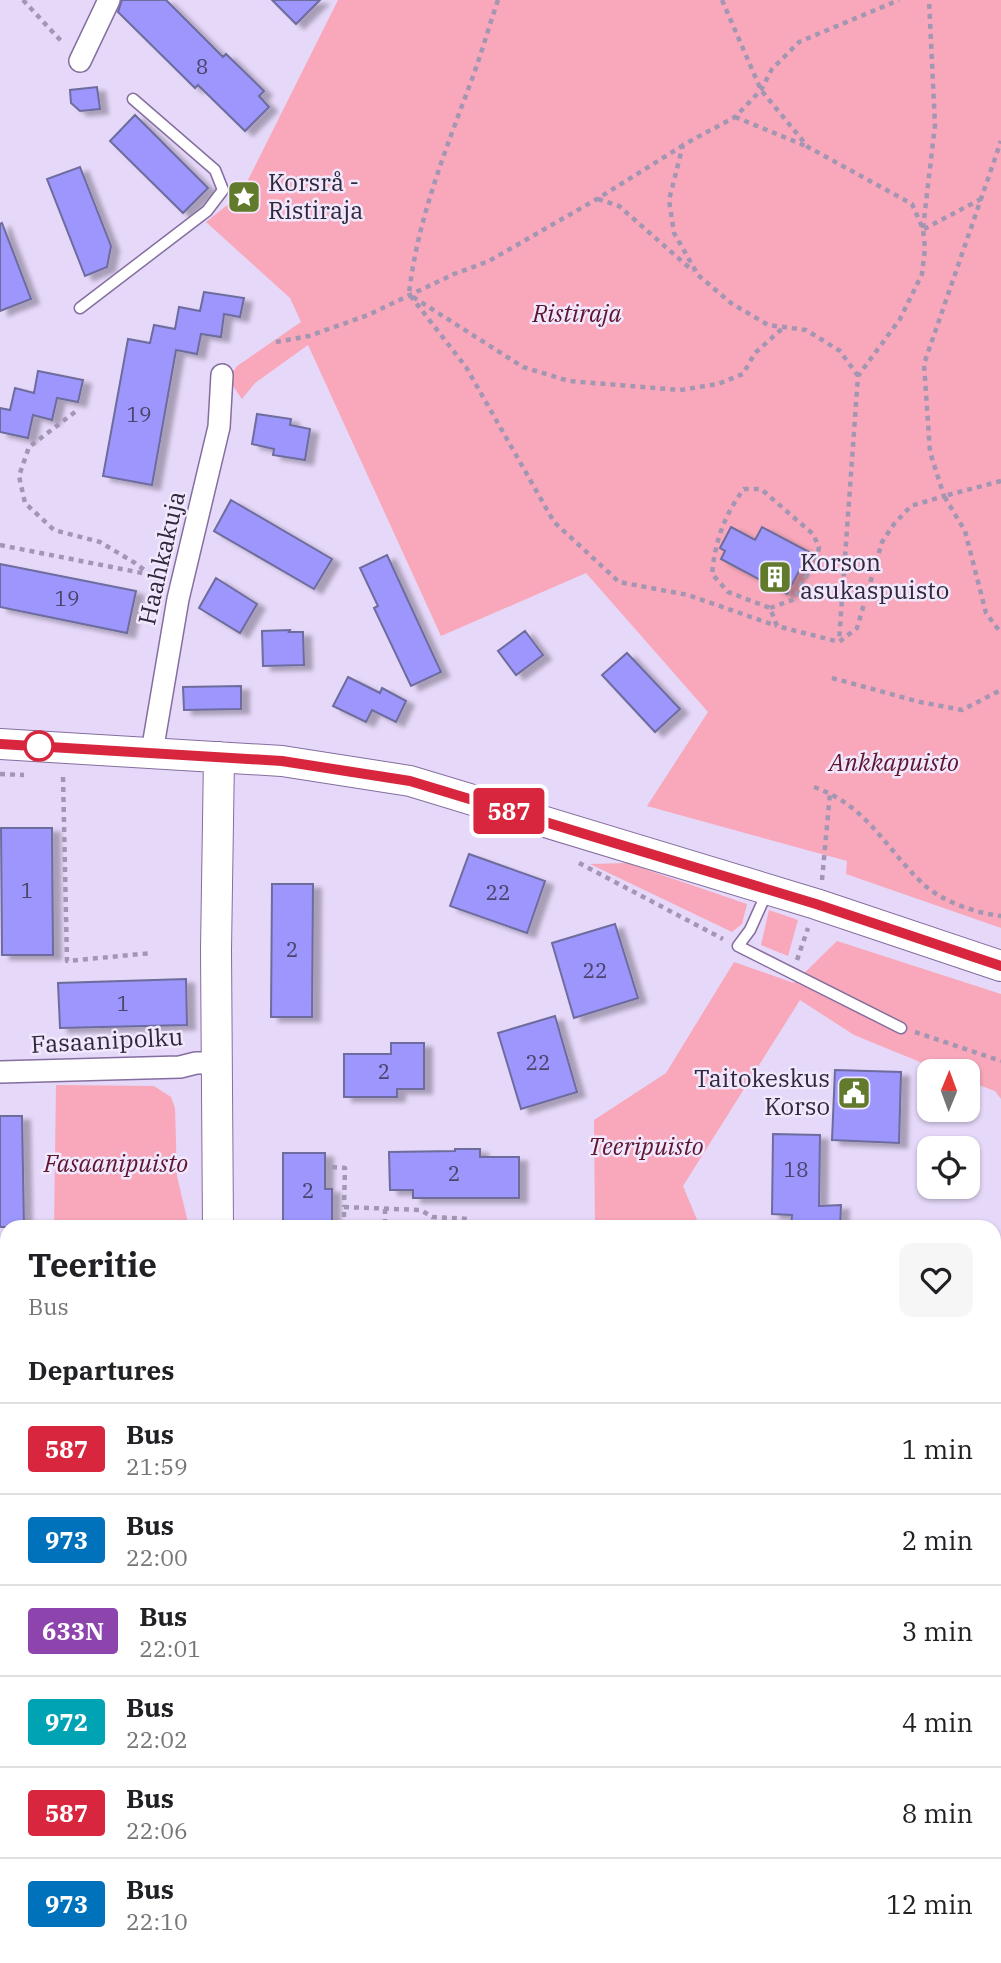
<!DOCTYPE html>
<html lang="en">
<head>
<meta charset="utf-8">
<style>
	:root { --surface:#fff; --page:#f6f6f6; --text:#202124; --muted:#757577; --line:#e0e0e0 }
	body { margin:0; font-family:"IBM Plex Serif",serif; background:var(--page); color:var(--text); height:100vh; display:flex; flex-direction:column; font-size:26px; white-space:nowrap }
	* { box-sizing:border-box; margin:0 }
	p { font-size:23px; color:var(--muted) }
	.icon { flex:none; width:38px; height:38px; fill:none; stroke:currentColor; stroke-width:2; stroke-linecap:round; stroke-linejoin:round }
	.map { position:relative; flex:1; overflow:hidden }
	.sheet { position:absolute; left:0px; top:1220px; width:1001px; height:744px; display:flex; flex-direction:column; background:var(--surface); border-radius:21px 21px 0 0; box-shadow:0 2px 5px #0004 }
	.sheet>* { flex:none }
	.badge { padding:0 14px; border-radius:5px; font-size:24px; line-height:46px }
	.needle { width:46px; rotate:1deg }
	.fabs { position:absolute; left:917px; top:1059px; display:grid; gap:14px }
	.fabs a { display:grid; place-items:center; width:63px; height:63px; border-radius:14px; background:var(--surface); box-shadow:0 2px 5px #0004; font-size:35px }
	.map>.badge { position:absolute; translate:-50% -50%; box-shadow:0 0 0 4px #fff }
	h2 { padding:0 28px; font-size:26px; line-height:63px }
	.round { display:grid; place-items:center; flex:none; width:74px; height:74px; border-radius:14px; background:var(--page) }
	.headline { display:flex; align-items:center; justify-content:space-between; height:119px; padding:0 28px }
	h1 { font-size:33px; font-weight:700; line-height:52px }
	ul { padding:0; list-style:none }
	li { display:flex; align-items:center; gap:21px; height:91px; padding:0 28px; border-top:2px solid var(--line) }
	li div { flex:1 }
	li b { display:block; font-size:26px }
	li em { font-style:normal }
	li .badge { min-width:77px; font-weight:700; text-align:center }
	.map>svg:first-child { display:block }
</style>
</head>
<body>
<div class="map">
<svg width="1001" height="1963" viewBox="0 0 1001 1963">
	<defs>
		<filter id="shadow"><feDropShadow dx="8" dy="4.5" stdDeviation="2" flood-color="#0004"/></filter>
	</defs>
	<rect width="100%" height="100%" fill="#e6d8f9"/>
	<path fill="#dec9f9" d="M 1001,1314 L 1001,1464 L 994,1460 L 994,1329 Z"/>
	<path fill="#f8a8ba" d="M 338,0 L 1001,0 L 1001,928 L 846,874 L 847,861 L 647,806 L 708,712 L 586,573 L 441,636 L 308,345 L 255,383 L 242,399 L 228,379 L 237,366 L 301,322 L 290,298 L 206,222 L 241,194 Z
		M 627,863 L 747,904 L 742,924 L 732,932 L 590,864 Z
		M 769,910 L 798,920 L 788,956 L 761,945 Z
		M 837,941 L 1001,994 L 1001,1099 L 995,1091 L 968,1081 L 968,1071 L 942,1071 L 854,1035 L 800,1000 L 683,1186 L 700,1227 L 595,1227 L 594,1120 L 666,1073 L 734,962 L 794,983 Z
		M 56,1085 L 154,1086 L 171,1097 L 175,1108 L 177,1176 L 189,1227 L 54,1227 Z"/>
	<path fill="#9c96fd" stroke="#6d6c9d" stroke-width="2" filter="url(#shadow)" d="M 122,0 L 166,0 L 223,57 L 226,54 L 264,91 L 259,96 L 269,107 L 245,131 L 198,85 L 195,88 L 118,12 Z
		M 272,0 L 320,0 L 296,24 Z
		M 97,87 L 100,109 L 80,111 L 71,103 L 70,90 Z
		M 135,115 L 208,188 L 183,213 L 110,141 Z
		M 80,167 L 111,246 L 107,267 L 85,276 L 47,179 Z
		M 2,223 L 31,299 L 0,311 L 0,224 Z
		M 204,292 L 244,298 L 240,317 L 224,314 L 221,337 L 201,334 L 197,354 L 176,350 L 152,485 L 103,476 L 128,339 L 150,343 L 154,325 L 175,329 L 179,307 L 200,311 Z
		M 38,371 L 83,380 L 78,402 L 57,398 L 52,420 L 33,415 L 28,438 L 0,432 L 0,408 L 10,410 L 15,388 L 34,393 Z
		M 257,414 L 291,419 L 290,425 L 310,429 L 305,460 L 273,455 L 274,449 L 252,444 Z
		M 231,500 L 332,559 L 314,589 L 214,531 Z
		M 731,527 L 755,540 L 762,527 L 809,552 L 787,594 L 721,559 L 725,551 L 720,548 Z
		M 387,555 L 441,672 L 411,686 L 374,608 L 378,606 L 360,568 Z
		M 0,564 L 136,591 L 127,633 L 0,607 Z
		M 216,578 L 257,604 L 240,633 L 199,608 Z
		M 290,630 L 289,632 L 303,632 L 304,665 L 263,666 L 262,631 Z
		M 525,631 L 543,655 L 516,675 L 498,651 Z
		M 627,653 L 680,709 L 655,732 L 602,675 Z
		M 348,677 L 380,693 L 382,688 L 406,701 L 396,722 L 372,710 L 366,722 L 333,706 Z
		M 241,686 L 241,709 L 184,710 L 183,687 Z
		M 1,828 L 52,828 L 53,955 L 2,955 Z
		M 469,854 L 545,881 L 527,933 L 450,906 Z
		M 272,884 L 313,884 L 312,1017 L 271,1017 Z
		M 615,924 L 638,998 L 574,1018 L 552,943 Z
		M 186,979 L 187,1025 L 60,1028 L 58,983 Z
		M 555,1016 L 577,1092 L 521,1109 L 498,1033 Z
		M 391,1043 L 424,1043 L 424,1089 L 397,1089 L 397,1097 L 344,1097 L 344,1054 L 391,1054 Z
		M 835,1070 L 901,1072 L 899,1143 L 832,1140 Z
		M 0,1116 L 22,1116 L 24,1227 L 0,1227 Z
		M 773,1134 L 820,1135 L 819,1206 L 841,1205 L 840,1227 L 791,1227 L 792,1215 L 772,1214 Z
		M 455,1149 L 480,1149 L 480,1157 L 519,1157 L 519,1198 L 413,1198 L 413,1190 L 390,1190 L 389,1152 L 455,1151 Z
		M 283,1153 L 325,1153 L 325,1189 L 332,1189 L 332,1227 L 283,1227 Z"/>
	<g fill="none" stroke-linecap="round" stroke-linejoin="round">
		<defs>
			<path id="lane" d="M 80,308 L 207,211 L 223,190 L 215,170 L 133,99
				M 768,890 L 750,930 L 738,946 L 901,1028"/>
			<path id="street" d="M 80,61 L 109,0
				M 152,752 L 178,599 L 219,427 L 222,375
				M 0,1072 L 180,1067 L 196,1063 L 217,1063
				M 994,1268 L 1001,1254
				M 0,1528 L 7,1528
				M 807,1963 L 811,1956"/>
			<path id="secondary" d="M 0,744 L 282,761 L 410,781 L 816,904 L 1001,966
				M 218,1227 L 216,950 L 219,757
				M 220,1956 L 220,1963"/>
		</defs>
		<use href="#lane" stroke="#846e9f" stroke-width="13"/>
		<use href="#street" stroke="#846e9f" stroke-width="24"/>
		<use href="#secondary" stroke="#846e9f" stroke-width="32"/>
		<path stroke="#a396b3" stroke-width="4.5" stroke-dasharray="5 5" stroke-linecap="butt" d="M 23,0 L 63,43
			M 498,0 C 488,29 480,59 469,87 C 444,154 417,222 409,294 L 466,367 L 554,522 L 619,582 L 688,595 L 777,626
			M 722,0 L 761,90 L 808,147 L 912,204 L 923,229 L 925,248 L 922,274 L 900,319 L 858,376 L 839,641
			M 735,117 L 806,146
			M 598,199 L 619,206 L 693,271
			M 923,228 L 935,125 L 929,0
			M 924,229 L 981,199
			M 413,297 L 523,367 L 569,381 L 680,390 L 718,384 L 743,374 L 755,353 L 784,327
			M 276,342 L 309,336 L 368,315 L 454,274 L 489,261 L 597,199 L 682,146
			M 858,376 L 840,351 L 806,330 L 768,325 L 731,303 L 698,275 L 674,233 L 669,200 L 683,145 L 735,117 L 761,90 L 772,69 L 799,42 L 899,0
			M 75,412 L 29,447 L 19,476 L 25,503 L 54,530 L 100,542 L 135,563 L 160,582
			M 1001,481 L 944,496 L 965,531 L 986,613 L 1001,633
			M 0,545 L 147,574
			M 770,608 L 795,599 L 802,582 L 816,562 L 819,547 L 813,534 L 761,489 L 744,489 C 724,515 715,542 712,574 L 728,592 L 770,608 L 777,626 L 839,642 L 857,628 L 882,542 L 894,524 L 911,506 L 944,496 L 930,452 L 924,364 L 1001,141
			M 832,678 L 920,702 L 962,710 L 1001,690
			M 0,774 L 24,775
			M 63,777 L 67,961 L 152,953
			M 814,787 C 867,806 884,846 922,883 C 941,901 975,913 1001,916
			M 579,863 L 723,939
			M 822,880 L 830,793
			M 797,960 L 808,928
			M 915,1032 L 1001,1061
			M 332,1167 L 345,1168 L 344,1207
			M 385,1209 L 385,1223
			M 449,1220 L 449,1227
			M 344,1227 L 344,1207 L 421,1210 L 432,1217 L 469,1219
			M 994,1308 L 1001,1293
			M 994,1471 L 1001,1474"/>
		<use href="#lane" stroke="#fff" stroke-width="10"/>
		<use href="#street" stroke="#fff" stroke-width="21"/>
		<use href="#secondary" stroke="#fff" stroke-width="30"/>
	</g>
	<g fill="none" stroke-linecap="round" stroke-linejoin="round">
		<defs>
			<path id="line" d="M 0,744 L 282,761 L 410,781 L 816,904 L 1001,966"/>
		</defs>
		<use href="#line" stroke="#fff" stroke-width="16"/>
		<use href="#line" stroke="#d7263d" stroke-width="10"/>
	</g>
	<defs>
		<symbol id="sight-square" viewBox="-11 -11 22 22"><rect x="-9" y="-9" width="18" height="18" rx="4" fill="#617a2c" stroke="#f1e8fe"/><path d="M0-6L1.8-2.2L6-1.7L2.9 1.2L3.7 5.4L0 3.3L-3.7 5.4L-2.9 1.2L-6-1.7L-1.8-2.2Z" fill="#fff"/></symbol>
		<symbol id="building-square" viewBox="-11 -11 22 22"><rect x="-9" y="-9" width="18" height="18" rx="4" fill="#617a2c" stroke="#f1e8fe"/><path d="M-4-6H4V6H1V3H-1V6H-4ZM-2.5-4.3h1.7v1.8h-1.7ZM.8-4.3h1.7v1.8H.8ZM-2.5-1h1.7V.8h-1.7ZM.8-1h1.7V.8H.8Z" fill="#fff"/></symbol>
		<symbol id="civic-square" viewBox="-11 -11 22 22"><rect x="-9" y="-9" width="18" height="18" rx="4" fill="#617a2c" stroke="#f1e8fe"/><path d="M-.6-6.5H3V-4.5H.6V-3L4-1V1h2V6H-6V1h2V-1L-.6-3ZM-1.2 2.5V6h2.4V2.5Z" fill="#fff"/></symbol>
	</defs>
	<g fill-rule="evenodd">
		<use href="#sight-square" x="225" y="178" width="38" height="38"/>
		<use href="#building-square" x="756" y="558" width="38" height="38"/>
		<use href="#civic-square" x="835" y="1074" width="38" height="38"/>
	</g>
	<circle fill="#fff" stroke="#d7263d" stroke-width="3.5" cx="39" cy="746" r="14"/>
	<g text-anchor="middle" stroke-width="5" stroke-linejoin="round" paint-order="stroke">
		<g font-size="21" fill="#4c446c">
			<text x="202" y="74">8</text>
			<text x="139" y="422">19</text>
			<text x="67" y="606">19</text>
			<text x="27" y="898">1</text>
			<text x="498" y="900">22</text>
			<text x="292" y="957">2</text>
			<text x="595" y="978">22</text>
			<text x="123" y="1011">1</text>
			<text x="538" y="1070">22</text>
			<text x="384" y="1079">2</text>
			<text x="796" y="1177">18</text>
			<text x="454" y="1181">2</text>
			<text x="308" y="1198">2</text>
		</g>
		<g font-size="24" fill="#31283c" stroke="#f1e8fe" text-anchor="start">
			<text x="268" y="191">Korsrå -<tspan x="268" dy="28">Ristiraja</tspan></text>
			<text x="800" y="571">Korson<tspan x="800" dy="28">asukaspuisto</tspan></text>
			<text x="830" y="1087" text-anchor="end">Taitokeskus<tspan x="830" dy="28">Korso</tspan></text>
		</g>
		<g font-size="24" font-style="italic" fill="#5e152e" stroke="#f1e8fe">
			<text x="577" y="322">Ristiraja</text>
			<text x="894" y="771">Ankkapuisto</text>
			<text x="646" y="1155">Teeripuisto</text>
			<text x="116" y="1172">Fasaanipuisto</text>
		</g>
		<g font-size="24" fill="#31283c" stroke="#f1e8fe">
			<text transform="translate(162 558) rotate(-77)" y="8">Haahkakuja</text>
			<text transform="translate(107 1041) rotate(-3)" y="8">Fasaanipolku</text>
		</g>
	</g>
</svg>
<div class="fabs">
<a><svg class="needle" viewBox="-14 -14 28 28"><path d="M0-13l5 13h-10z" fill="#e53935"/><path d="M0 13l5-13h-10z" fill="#757577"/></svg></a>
<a><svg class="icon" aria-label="locate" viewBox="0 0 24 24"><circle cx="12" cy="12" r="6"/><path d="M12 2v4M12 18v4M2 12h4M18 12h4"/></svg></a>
</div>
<b class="badge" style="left:509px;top:811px;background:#d7263d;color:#fff">587</b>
<section class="sheet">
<div class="headline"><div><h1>Teeritie</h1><p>Bus</p></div><a class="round"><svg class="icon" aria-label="heart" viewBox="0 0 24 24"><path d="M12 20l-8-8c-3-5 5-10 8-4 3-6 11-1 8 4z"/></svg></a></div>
<h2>Departures</h2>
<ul>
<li><span class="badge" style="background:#d7263d;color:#fff">587</span><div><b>Bus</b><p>21:59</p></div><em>1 min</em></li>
<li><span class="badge" style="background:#0072bc;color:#fff">973</span><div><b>Bus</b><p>22:00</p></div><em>2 min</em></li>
<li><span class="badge" style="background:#8e44ad;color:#fff">633N</span><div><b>Bus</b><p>22:01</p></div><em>3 min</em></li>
<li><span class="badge" style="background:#00a3b4;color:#fff">972</span><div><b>Bus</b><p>22:02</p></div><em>4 min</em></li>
<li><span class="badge" style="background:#d7263d;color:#fff">587</span><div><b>Bus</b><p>22:06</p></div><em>8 min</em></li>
<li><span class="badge" style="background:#0072bc;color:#fff">973</span><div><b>Bus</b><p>22:10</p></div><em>12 min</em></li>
</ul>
</section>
</div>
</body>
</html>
